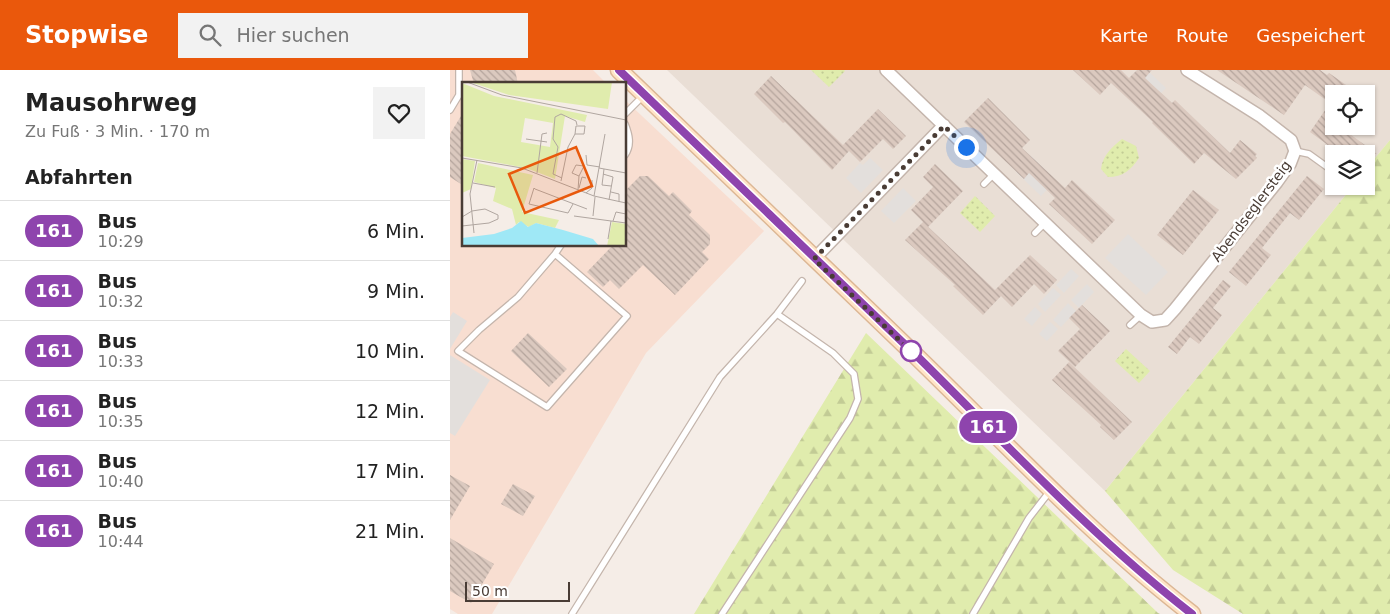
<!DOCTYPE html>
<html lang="de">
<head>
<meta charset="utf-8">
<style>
	:root { --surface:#fff; --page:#f2f2f2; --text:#222; --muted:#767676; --line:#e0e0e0; --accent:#ea580c }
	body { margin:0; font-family:"DejaVu Sans",sans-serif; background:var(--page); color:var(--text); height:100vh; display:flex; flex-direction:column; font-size:19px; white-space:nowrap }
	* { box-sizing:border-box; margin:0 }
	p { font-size:16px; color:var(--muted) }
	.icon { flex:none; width:28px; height:28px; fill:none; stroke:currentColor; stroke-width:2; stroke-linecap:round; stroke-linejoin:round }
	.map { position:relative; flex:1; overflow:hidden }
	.side { display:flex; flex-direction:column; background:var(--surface); width:450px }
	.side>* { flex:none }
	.badge { padding:0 10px; border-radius:16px; font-size:18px; line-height:32px }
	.tools { position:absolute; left:875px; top:15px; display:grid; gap:10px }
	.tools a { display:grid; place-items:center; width:50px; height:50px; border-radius:0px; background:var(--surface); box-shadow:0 1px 4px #0004; font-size:25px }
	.scale { position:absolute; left:15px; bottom:12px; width:105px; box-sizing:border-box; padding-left:5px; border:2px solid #493c35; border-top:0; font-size:14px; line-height:18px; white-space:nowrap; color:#493c35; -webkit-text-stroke:4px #fff; paint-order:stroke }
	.you { position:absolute; width:25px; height:25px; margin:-12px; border:4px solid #fff; border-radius:50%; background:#1a73e8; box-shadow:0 0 0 8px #1a73e833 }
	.map>.badge { position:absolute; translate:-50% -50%; box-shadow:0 0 0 2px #fff }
	h2 { padding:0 25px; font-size:19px; line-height:45px }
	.round { display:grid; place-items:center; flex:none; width:52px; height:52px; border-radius:0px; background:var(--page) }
	.summary { display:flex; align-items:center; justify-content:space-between; height:85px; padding:0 25px }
	h1 { font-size:24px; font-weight:600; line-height:38px }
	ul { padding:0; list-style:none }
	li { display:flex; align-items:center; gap:15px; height:60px; padding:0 25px; border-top:1px solid var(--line) }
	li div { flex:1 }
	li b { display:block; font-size:19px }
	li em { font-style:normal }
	li .badge { min-width:55px; font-weight:700; text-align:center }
	header { display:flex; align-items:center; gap:30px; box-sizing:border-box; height:70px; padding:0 25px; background:var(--accent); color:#fff }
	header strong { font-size:24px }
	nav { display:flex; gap:28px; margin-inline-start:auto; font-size:18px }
	.search { width:350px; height:45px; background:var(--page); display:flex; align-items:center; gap:12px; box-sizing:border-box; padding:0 18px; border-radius:0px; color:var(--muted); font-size:19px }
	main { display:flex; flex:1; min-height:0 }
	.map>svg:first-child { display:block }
</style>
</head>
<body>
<header>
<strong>Stopwise</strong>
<div class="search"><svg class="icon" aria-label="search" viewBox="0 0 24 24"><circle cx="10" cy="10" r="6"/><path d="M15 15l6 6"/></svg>Hier suchen</div>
<nav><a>Karte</a><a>Route</a><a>Gespeichert</a></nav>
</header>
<main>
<section class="side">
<div class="summary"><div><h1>Mausohrweg</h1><p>Zu Fuß · 3 Min. · 170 m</p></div><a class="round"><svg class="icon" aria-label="heart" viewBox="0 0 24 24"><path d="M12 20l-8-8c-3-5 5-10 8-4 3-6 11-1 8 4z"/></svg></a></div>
<h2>Abfahrten</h2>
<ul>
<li><span class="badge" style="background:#8e44ad;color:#fff">161</span><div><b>Bus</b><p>10:29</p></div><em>6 Min.</em></li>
<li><span class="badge" style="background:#8e44ad;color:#fff">161</span><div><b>Bus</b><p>10:32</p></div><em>9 Min.</em></li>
<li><span class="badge" style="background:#8e44ad;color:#fff">161</span><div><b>Bus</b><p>10:33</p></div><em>10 Min.</em></li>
<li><span class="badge" style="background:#8e44ad;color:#fff">161</span><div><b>Bus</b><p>10:35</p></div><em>12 Min.</em></li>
<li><span class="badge" style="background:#8e44ad;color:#fff">161</span><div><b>Bus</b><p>10:40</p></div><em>17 Min.</em></li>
<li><span class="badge" style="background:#8e44ad;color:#fff">161</span><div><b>Bus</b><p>10:44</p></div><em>21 Min.</em></li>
</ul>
</section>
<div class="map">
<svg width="940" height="544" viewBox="0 0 940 544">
	<defs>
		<pattern id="forest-firs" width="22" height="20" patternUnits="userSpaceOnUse" patternTransform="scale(1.25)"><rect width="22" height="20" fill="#e0ecad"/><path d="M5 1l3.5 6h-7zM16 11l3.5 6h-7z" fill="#c2cb95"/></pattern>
		<pattern id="park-dots" width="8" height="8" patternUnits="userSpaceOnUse" patternTransform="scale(1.25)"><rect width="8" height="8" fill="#e0ecad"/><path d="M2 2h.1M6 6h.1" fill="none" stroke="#c2cb95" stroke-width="1.8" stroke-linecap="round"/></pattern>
		<pattern id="building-back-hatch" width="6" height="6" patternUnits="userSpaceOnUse" patternTransform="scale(1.25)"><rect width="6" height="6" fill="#dbc9bf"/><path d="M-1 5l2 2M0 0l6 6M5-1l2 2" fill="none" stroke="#b4a49c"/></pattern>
	</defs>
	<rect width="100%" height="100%" fill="#f5ede7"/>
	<path fill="#e9ded5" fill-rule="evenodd" d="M 217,0 L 940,0 L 940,70 L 916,99 L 916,84 L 884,84 L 884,116 L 903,116 L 655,421 ZM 884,24 L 916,24 L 916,56 L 884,56 Z"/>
	<path fill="#f8ded1" d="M 0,0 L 143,0 L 157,14 L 14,14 L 14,175 L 175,175 L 175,30 L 314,161 L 196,283 L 42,544 L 8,544 L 0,539 Z"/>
	<path fill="url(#forest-firs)" d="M 940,70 L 940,544 L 793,544 L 723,500 L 655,421 L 903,116 L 916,116 L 916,99 Z
		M 416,263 L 708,543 L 710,544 L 244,544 Z"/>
	<path fill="url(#park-dots)" d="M 361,0 L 394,0 L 395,1 L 379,17 Z
		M 672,69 L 686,76 L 689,88 C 681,100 673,107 658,107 L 651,99 C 653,85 661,78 672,69 Z
		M 525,126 L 545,146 L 530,162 L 510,143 Z
		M 676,279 L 700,301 L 689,313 L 665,291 Z"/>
	<path fill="#e3dfdc" d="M 687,0 L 697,0 L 716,18 L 693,42 L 669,20 Z
		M 581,86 L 606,110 L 591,126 L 566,102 Z
		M 420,88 L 433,100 L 411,123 L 396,108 L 410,93 L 413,95 Z
		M 453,118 L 466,131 L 444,153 L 431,141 Z
		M 678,164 L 718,202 L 696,225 L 655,188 Z
		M 621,199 L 629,206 L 614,223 L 606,215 Z
		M 637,214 L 644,222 L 629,238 L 621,230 Z
		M 603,218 L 611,225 L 595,242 L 588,234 Z
		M 618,233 L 626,241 L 611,257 L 603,250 Z
		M 585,237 L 592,244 L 582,256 L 574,249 Z
		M 3,242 L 17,251 L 0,279 L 0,247 Z
		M 600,252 L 608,259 L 597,271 L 589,264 Z
		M 0,285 L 40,310 L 5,366 L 0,363 Z"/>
	<path fill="url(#building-back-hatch)" d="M 20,0 L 65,0 L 68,14 L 24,14 Z
		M 623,0 L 671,0 L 679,8 L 687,0 L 702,0 L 695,8 L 722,33 L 725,30 L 780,83 L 790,70 L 807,84 L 805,86 L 807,88 L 786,109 L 754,83 L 744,94 L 702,53 L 703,52 L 661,13 L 650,25 Z
		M 767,0 L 870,0 L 877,5 L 879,3 L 909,24 L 884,24 L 884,56 L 889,56 L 927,84 L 890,84 L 860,62 L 880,33 L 855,15 L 834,45 Z
		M 321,6 L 393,75 L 428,39 L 456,66 L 443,79 L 433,69 L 410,92 L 399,81 L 382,100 L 335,52 L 333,53 L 304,24 Z
		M 538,28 L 580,70 L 572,78 L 615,118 L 622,110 L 665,150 L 642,174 L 599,134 L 605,128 L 579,103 L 574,109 L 514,52 Z
		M 14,41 L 14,116 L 0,107 L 0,64 Z
		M 485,94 L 513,121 L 478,157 L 461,140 L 483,117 L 473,107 Z
		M 190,106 L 198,106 L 219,126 L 223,122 L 242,141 L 239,145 L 260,165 L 260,174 L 252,182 L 259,189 L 225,225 L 193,195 L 169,219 L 160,210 L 153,217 L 137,202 L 163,175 L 175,175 L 175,121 Z
		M 857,106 L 874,119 L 849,150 L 840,143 L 812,178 L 821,185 L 796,216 L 779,202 Z
		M 743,120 L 769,140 L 733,185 L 707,165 Z
		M 473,152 L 545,220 L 580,185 L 607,210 L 594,224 L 584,214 L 562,237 L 551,226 L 533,245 L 503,216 L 505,215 L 455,170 Z
		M 773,210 L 781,216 L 763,238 L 772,245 L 749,274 L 740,267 L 727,284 L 718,277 Z
		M 632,235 L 660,261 L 625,297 L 608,281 L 630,259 L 619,248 Z
		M 78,263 L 117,299 L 99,317 L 61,281 Z
		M 619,292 L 682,352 L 664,370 L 650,357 L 651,355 L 602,310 Z
		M 0,405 L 20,416 L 0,450 Z
		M 63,414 L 85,426 L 73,446 L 51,434 Z
		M 0,468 L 44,494 L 21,533 L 0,521 Z"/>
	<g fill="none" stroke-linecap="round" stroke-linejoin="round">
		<defs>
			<path id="service" d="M 0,40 L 9,25 L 9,0
				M 175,44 L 193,26
				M 175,54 C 179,64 182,75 175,85
				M 845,81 L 859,84 L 884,102
				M 534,114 L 544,104
				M 585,163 L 595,153
				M 105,184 L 68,227 L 29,260 L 8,281 L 97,337 L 177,246 L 105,184 L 111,175
				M 680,255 L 691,245
				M 122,544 L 270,307 L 327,244 L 352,211
				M 272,544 L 400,348 L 408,329 L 404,304 L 383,283 L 327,244
				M 523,544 L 579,448 L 600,421"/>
			<path id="minor" d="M 436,0 L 691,245 L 702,252 L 715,250 L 725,239 L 827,112 L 840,94 L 845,81 L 841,70 L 810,46 L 737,0
				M 364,189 L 494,55"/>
			<path id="secondary" d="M 169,0 C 267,95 366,189 464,284 C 555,372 642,467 742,544"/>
		</defs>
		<use href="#service" stroke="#c4b5ac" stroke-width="8"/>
		<use href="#minor" stroke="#c4b5ac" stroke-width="14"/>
		<use href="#secondary" stroke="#dcb795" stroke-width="19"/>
		<use href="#service" stroke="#fff" stroke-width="5.5"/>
		<use href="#minor" stroke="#fff" stroke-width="11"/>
		<use href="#secondary" stroke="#ffe4c7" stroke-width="16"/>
	</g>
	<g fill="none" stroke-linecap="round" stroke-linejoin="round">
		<defs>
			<path id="line" d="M 169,0 C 269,97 370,192 470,289 C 558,376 644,468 742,544"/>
		</defs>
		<use href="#line" stroke="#fff" stroke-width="11"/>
		<use href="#line" stroke="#8e44ad" stroke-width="8"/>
		<path stroke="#493c35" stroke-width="5" stroke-dasharray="0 9" d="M 461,281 L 464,284 L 364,189 L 494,56 L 516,77"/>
	</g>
	<circle fill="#fff" stroke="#8e44ad" stroke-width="2.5" cx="461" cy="281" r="10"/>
	<g text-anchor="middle" stroke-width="5" stroke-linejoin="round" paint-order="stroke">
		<g font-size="14" fill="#493c35" stroke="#fff">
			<text transform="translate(801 141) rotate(-53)" y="5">Abendseglersteig</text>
		</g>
	</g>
	<g transform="translate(12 12)">
		<rect width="164" height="164" fill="#f5ede7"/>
		<path d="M 8,0 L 150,0 L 146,27 L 47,13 ZM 0,1 L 32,14 L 125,33 L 123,40 L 103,34 L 93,97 L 64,86 L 0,74 ZM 63,36 L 91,41 L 88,65 L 59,60 ZM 0,77 L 13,79 L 9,107 L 0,111 ZM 16,81 L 71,93 L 60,130 L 97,138 L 93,146 L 74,141 L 67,145 L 57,140 L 54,143 L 50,127 L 31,119 L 34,106 L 12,100 Z" fill="#e0ecad" fill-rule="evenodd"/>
		<path d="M 150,140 L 164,142 L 164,164 L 145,164 Z" fill="#e0ecad"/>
		<path d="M 59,139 L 66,145 L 74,141 L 101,148 L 131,157 L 137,164 L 0,164 L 0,156 L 32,152 L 50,146 Z" fill="#9fe8f6"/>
		<path fill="none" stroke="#b0a6a0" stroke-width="1" d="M 5,0 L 40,13 L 164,38M 64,57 L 85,60M 124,73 L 125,83 L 138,85M 0,76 L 60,86 L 132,114 L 164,121M 137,86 L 164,91M 142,87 L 140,103 L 149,104M 75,91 L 80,52 L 85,51M 141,92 L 151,95 L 147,118M 100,96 L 91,92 L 96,65 L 91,57 L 93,35 L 99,32 L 114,39 L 115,43M 99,99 L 106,65 L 113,52 L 122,52 L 123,44 L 114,44 L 113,52M 11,101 L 33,105M 117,106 L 120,95 L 124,96M 116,108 L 117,94 L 110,91 L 114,83 L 122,84 L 117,94M 149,110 L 157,112 L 157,120M 124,111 L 130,106 L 130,98M 132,114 L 143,52M 111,122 L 106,131 L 67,122 L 72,106 L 73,107 L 125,127M 112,134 L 164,141M 131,134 L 133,115M 0,135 L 10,129 L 23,127 L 36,133M 151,139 L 154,130 L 164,132M 0,144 L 27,141 L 36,137 L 36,133M 12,151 L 8,112 L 15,78M 146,157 L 149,139"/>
		<path fill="#e8590c" fill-opacity="0.15" stroke="#e8590c" stroke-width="2.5" d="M 114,65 L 130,104 L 63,131 L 47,92 Z"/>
		<rect width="164" height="164" fill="none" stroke="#493c35" stroke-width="2.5"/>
	</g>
</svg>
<div class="tools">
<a><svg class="icon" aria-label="locate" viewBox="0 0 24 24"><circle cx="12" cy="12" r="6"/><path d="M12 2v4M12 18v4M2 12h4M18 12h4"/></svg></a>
<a><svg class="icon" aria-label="layers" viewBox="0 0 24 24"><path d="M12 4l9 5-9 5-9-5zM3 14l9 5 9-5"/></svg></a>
</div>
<div class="scale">50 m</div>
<div class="you" style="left:516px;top:77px"></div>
<b class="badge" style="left:538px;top:357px;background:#8e44ad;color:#fff">161</b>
</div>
</main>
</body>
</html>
